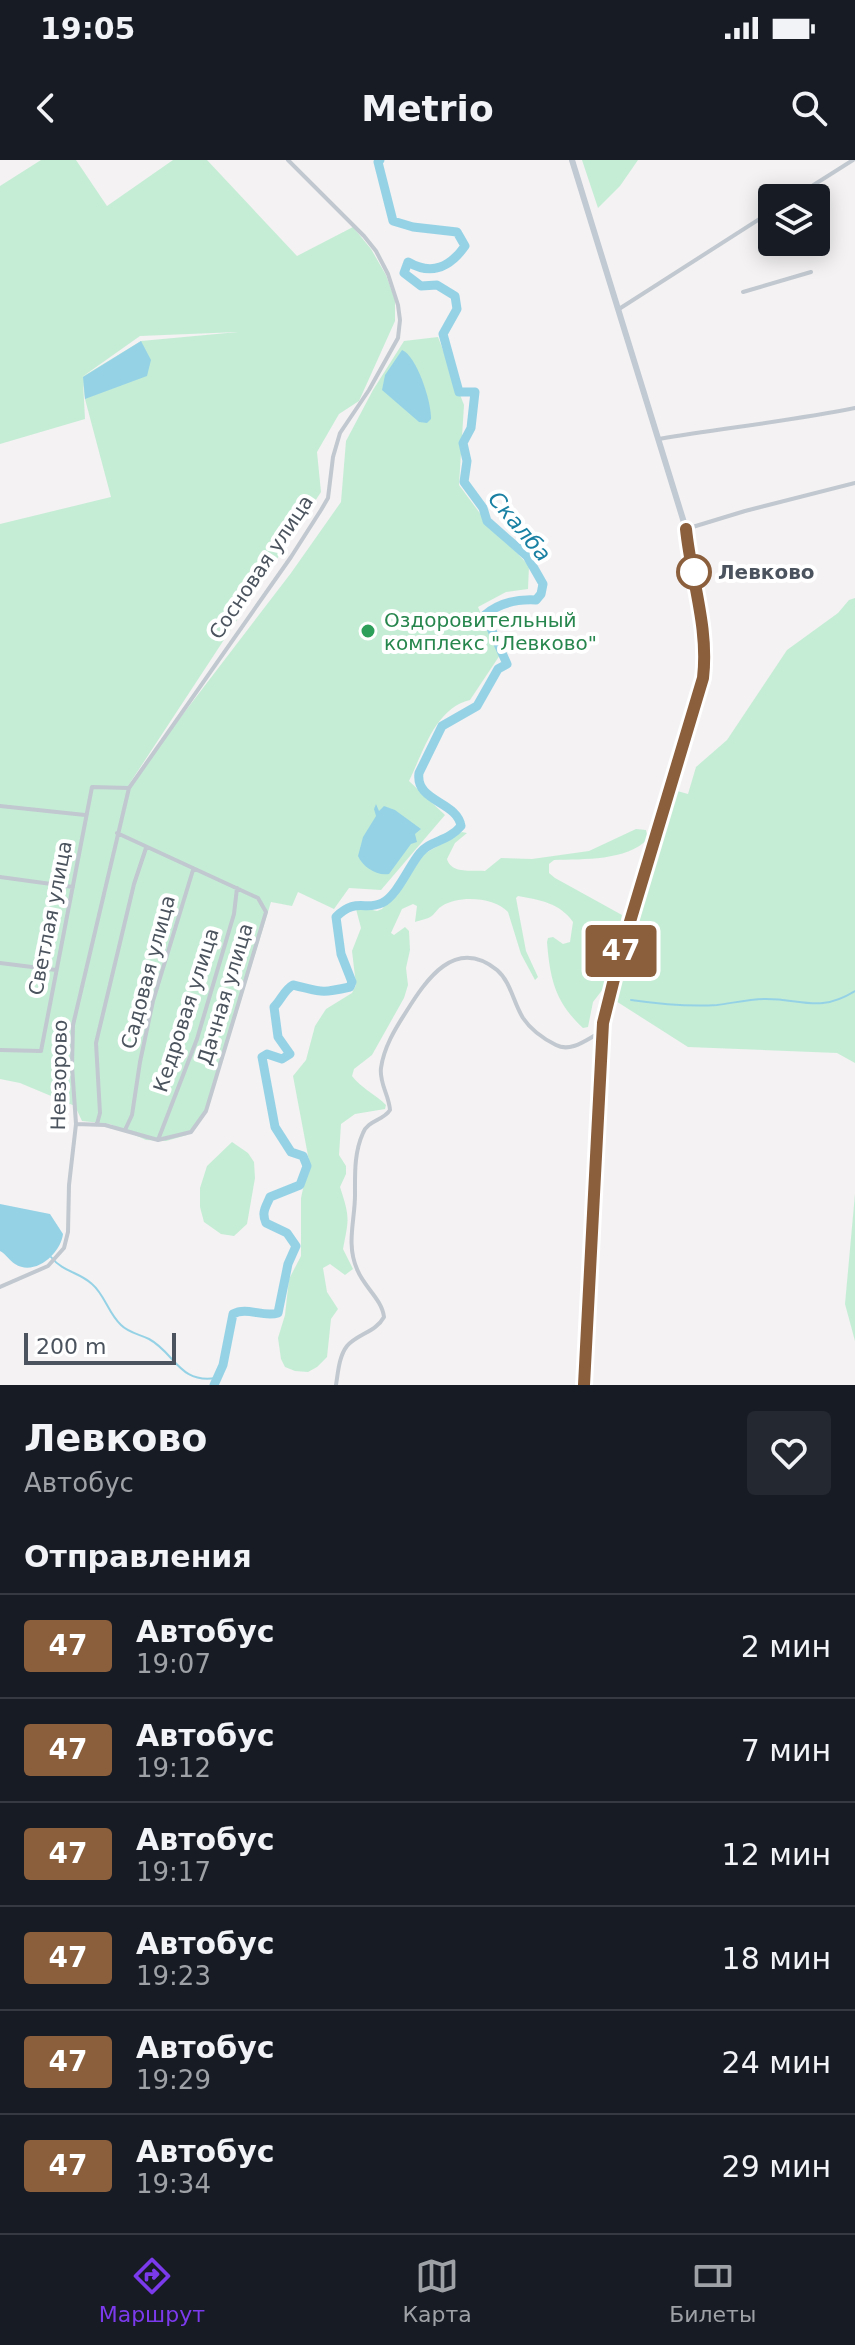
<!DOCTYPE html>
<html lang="ru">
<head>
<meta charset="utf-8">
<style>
	:root { --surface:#171b24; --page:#242831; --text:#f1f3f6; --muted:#9ea1a6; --line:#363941; --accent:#7c3aed }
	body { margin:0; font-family:"DejaVu Sans",sans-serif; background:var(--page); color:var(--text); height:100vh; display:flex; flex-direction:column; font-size:30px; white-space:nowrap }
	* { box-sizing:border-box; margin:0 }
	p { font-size:26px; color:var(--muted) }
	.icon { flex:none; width:44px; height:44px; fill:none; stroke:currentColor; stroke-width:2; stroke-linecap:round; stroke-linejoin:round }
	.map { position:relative; height:1225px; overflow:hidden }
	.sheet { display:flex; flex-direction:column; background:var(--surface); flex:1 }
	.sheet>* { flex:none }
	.badge { padding:0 16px; border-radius:6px; font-size:28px; line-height:52px }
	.fabs { position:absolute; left:758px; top:24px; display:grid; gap:16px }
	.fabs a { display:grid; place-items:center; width:72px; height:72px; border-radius:8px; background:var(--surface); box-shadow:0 4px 20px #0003; font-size:40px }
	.scale { position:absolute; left:24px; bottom:20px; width:152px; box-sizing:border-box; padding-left:8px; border:4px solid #4b545e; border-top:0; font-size:22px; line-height:28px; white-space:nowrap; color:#4b545e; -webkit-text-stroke:6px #fff; paint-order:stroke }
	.map>.badge { position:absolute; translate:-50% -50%; box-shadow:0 0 0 4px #fff }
	h2 { padding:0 24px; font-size:30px; line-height:72px }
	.round { display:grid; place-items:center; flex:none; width:84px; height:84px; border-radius:8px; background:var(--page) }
	.head { display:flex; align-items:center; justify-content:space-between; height:136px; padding:0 24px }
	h1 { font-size:38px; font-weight:700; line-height:60px }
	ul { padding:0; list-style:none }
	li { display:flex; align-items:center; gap:24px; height:104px; padding:0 24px; border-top:2px solid var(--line) }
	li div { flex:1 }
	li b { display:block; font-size:30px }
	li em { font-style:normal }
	li .badge { min-width:88px; font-weight:700; text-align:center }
	.status { display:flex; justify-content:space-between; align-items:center; height:56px; padding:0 40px; background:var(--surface); direction:ltr }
	.status svg { height:22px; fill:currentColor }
	header { display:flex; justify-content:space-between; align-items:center; height:104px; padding:0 24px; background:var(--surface); font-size:36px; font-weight:700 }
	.menu { display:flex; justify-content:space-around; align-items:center; height:112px; border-top:2px solid var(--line); background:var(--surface); font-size:22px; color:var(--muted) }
	.menu a { display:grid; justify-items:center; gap:4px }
	.menu .current { color:var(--accent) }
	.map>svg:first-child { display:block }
</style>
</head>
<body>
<div class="status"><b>19:05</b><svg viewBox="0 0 49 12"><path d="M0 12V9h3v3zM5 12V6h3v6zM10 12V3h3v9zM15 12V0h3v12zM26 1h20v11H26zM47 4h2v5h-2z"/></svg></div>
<header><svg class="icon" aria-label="back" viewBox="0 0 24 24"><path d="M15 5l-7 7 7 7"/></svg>Metrio<svg class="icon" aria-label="search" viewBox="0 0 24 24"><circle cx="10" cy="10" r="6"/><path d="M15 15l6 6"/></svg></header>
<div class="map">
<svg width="855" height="1225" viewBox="0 0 855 1225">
	<rect width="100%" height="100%" fill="#f4f2f2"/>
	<path fill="#c5edd6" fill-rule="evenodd" d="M 41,0 L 76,0 L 107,46 L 173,0 L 207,0 L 297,96 L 353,67 L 371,89 L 386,115 L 395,140 L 395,161 L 359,241 L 339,254 L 317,292 L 321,332 L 128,626 L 291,413 L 341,342 L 346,281 L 373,230 L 404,181 L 438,177 L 464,245 L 459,325 L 479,352 L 529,406 L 528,429 L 506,432 L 478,447 L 500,495 L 470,540 C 435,548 423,593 409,621 L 445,655 L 381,730 L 349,728 L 334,749 L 298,732 L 292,746 L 271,742 L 208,948 L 187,975 L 166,981 L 146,980 L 110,964 L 82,961 L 75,946 L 20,923 L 0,919 L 0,364 L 111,337 L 85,239 L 83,221 L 85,259 L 0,284 L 0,26 ZM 238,172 L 141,181 L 82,217 L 140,176 Z
		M 582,0 L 638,0 L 620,26 L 598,48 Z
		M 855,438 L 855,903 L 837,893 L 688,887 L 608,836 L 670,629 L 688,634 L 696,607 L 727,580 L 787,490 L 838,453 L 849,440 Z
		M 636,669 L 646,670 L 648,679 C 626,701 584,699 554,700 L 549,704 L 549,713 L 555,718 L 622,755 L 609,813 L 603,829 L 593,842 L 588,867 L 583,868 C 555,842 550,819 547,782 L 548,778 L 553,777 L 563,784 L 570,782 L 573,762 C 560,743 540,740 518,736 L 516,738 L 526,791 L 538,817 L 535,820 L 521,794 L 508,752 C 494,737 459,735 442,746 C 438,748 436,752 433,755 C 429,759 420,760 415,762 L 417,746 L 413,744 L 402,749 L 391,773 L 394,775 L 405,767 L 409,771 L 410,790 L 406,808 L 408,825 L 404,838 L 372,895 L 354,909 L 352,916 C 361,928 375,934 386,945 L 385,949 L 355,954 L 341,964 L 339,995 L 346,1006 L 346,1014 L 340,1027 C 350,1058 349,1058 343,1089 L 353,1109 L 345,1115 L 330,1104 L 323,1108 L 327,1132 L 338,1149 L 331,1159 L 327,1197 L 317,1207 L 308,1212 L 295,1211 L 285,1207 L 281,1199 L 278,1178 L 285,1155 L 289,1119 L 301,1096 L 301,1038 L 309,1001 L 293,916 L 306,900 L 315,866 L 326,849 L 352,833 L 356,825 L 352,791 L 361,768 L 356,749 L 358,747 L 377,751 L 382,749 L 404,724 L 424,694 L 462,672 L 467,673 L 455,683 L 447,699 C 451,714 472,710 485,711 L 501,698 L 532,699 L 589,691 Z
		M 232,982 L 248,993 L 254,1002 L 255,1018 L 247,1064 L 234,1076 L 221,1074 L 204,1062 L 200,1047 L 200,1028 L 207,1006 Z
		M 855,1034 L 855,1181 L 845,1144 Z"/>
	<path fill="#96d2e6" d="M 141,181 L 151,200 L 147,216 L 85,239 L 83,217 Z
		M 402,190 C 417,196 432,243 431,259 L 427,263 L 419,262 L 382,230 L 385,215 Z
		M 376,644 L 379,651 L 384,646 L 395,650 L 421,669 L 415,674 L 417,682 L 411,684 L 389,714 C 376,716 363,707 358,696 L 363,677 L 376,656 L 374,649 Z
		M 0,1044 L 50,1054 L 63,1074 C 61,1093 35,1117 15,1104 C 9,1100 6,1094 0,1091 Z"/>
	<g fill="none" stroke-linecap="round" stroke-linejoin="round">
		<path stroke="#96d2e6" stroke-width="2" d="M 631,840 C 659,844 688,847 717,845 C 733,843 750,839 766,839 C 803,839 819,853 855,831
			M 51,1097 C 63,1112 79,1112 92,1124 C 105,1135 108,1153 121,1165 C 129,1173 139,1174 149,1179 C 175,1193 179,1224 216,1218"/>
		<path stroke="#96d2e6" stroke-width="9" d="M 214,1225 L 223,1205 L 233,1154 C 247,1146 263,1158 278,1153 L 288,1104 L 296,1086 L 287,1073 L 266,1063 C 261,1052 266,1047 270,1037 L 300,1025 L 307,1006 L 303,996 L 291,992 L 275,967 L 262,897 L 267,894 L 282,899 L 290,894 L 278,877 L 274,847 C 281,840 285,829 293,825 C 323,832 318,834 350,827 L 352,822 L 341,794 L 336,757 C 356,737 365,751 382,743 C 397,736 409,706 420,693 C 430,680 448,682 461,666 C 457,641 415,642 419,613 L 442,566 L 477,546 L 498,509 L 507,504 L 485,455 C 499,443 517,439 536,440 L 541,434 L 543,424 L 527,396 L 487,361 L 483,348 L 464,322 L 467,301 L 463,283 L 471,268 L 475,232 L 459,232 L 443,174 L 457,149 L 455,136 L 437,125 L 421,126 L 404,113 L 408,102 C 432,116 450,107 465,86 L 457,72 L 413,67 L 393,61 L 378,2 L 380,0"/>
		<path stroke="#c1c8cf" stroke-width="4" d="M 793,38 L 853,0
			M 743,132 L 811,112
			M 619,149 L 772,51
			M 659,279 C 725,268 790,261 855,248
			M 686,369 L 745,351 L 855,323
			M 0,646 L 85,655
			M 0,717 L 73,727
			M 0,803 L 56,810
			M 0,890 L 41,891 L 92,627 L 129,628
			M 76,964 L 105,965 L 158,980 L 191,972 L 206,951 L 266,752 L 258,738 L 117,673
			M 97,964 L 100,953 L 96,883 L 134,724 L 146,688
			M 125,970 L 132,955 L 140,902 L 153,841 L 193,710
			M 158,980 L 197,879 L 234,754 L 237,728
			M 0,1127 L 48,1106 L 64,1088 L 68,1072 L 69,1025 L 76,964 L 72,906 L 73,865 L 129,628 L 291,397 L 321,350 L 328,338 L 333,297 L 340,273 L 369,230 L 398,178 L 400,160 L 398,145 L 388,114 L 376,91 L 364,76 L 288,0
			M 336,1225 C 338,1213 339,1196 347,1186 C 357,1174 376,1172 384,1157 C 382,1139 363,1126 357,1109 C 346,1084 355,1060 355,1035 C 355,1014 354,993 363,973 C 368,960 383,961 390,950 C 389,935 379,923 381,908 C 384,887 395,869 406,852 C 426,820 455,776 497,810 C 511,822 513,842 523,858 C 531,870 544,879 556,885 C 571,893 587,879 601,872"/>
		<path stroke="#c1c9d3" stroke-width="6" d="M 572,0 L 686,369 L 706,494 L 699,535 L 620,795 L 603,863 L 584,1225"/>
	</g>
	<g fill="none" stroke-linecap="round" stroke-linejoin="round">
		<defs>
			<path id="line" d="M 584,1225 L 603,863 L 620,795 L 703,518 C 709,467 691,419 686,369"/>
		</defs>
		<use href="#line" stroke="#fff" stroke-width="18"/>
		<use href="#line" stroke="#8b5e3c" stroke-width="12"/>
	</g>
	<circle fill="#fff" stroke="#8b5e3c" stroke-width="4" cx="694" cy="412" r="16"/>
	<circle fill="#2e9e5b" stroke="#fff" stroke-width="3" cx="368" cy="471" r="8"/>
	<g text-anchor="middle" stroke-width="8" stroke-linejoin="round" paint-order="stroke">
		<g font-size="20" fill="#4b545e" stroke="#fff">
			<text transform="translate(261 407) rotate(-56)" y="7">Сосновая улица</text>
			<text transform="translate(50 758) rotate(-79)" y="7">Светлая улица</text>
			<text transform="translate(148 812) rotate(-75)" y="7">Садовая улица</text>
			<text transform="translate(225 834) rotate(-73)" y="7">Дачная улица</text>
			<text transform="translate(186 850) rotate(-72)" y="7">Кедровая улица</text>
			<text transform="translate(59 915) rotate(-89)" y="7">Невзорово</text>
		</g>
		<g font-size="20" font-weight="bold" fill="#4b545e" stroke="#fff" text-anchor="start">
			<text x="718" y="419">Левково</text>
		</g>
		<g font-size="20" fill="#27864d" stroke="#fff" text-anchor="start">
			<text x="384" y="467">Оздоровительный<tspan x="384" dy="23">комплекс "Левково"</tspan></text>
		</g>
		<g font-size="22" font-style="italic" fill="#1980a3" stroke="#fff">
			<text transform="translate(520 366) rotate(50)" y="8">Скалба</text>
		</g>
	</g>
</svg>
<div class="fabs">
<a><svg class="icon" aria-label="layers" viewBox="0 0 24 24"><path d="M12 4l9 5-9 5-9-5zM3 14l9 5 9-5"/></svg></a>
</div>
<div class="scale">200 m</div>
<b class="badge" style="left:621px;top:791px;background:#8b5e3c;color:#fff">47</b>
</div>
<section class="sheet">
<div class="head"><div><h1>Левково</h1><p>Автобус</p></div><a class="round"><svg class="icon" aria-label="heart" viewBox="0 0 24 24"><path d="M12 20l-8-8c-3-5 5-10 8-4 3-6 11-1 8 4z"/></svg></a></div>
<h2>Отправления</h2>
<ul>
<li><span class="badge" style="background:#8b5e3c;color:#fff">47</span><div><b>Автобус</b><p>19:07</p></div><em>2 мин</em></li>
<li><span class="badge" style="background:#8b5e3c;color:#fff">47</span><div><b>Автобус</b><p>19:12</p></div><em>7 мин</em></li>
<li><span class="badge" style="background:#8b5e3c;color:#fff">47</span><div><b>Автобус</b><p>19:17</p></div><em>12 мин</em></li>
<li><span class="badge" style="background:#8b5e3c;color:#fff">47</span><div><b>Автобус</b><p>19:23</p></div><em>18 мин</em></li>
<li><span class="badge" style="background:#8b5e3c;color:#fff">47</span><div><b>Автобус</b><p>19:29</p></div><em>24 мин</em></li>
<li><span class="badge" style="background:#8b5e3c;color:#fff">47</span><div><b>Автобус</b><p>19:34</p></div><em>29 мин</em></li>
</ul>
</section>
<nav class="menu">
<a class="current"><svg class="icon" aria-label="directions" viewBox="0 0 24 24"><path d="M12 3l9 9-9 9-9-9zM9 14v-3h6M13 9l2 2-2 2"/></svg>Маршрут</a>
<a><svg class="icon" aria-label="map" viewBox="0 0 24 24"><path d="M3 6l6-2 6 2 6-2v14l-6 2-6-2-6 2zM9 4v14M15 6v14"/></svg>Карта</a>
<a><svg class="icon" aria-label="tickets" viewBox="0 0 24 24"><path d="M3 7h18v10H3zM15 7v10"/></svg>Билеты</a>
</nav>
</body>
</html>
